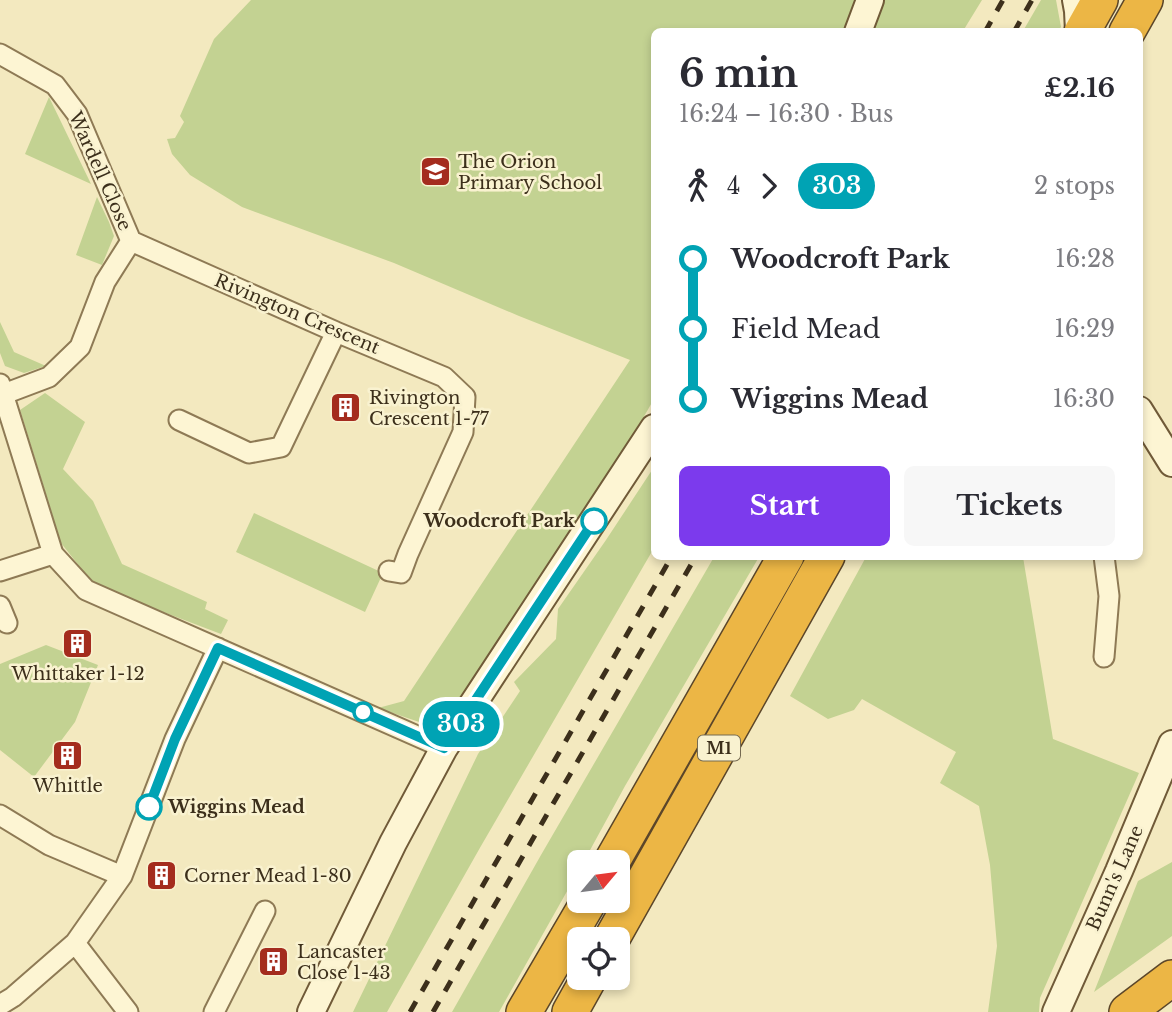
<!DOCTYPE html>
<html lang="en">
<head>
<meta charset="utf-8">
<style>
	:root { --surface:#fff; --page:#f7f7f7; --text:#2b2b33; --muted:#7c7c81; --accent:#7c3aed }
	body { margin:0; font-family:"Libre Baskerville",serif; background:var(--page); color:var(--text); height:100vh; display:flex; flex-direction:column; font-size:26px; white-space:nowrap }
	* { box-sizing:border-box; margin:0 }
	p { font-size:23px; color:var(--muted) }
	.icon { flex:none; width:38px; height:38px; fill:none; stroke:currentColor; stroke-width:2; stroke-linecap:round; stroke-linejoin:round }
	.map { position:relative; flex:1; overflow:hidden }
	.drawer { position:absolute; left:651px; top:28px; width:492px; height:532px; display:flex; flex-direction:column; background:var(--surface); border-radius:10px; box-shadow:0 4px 10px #0003 }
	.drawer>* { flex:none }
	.badge { padding:0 14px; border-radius:23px; font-size:24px; line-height:46px }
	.needle { width:46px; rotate:61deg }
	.tools { position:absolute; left:567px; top:850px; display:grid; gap:14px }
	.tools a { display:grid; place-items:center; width:63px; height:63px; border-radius:10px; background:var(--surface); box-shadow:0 4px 10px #0003; font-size:35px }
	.map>.badge { position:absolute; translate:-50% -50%; box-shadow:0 0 0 4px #fff }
	.legs { display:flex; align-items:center; gap:10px; height:77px; padding:0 28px; font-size:23px }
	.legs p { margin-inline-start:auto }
	.headline { display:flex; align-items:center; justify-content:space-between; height:119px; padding:0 28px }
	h1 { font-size:38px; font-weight:700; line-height:52px }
	.primary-button { display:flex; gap:14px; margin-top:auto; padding:14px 28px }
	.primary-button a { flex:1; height:80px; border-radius:10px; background:var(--accent); color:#fff; font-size:28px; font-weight:700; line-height:80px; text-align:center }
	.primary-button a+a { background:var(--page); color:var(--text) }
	ul { padding:0 28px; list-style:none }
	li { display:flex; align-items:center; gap:24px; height:70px; font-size:26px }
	li i { display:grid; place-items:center; width:10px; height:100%; margin:0 9px; background:currentColor }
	li i::after { content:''; width:18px; height:18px; margin:-9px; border:5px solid; border-radius:50%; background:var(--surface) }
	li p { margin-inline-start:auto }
	li:first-child i { background:linear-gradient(#0000 50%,currentColor 0) }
	li:last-child i { background:linear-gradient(currentColor 50%,#0000 0) }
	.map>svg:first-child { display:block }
</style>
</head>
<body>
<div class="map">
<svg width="1172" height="1012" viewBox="0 0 1172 1012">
	<rect width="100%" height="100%" fill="#f3e9bf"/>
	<path fill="#c3d292" d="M 251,0 L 982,0 L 963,31 L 654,32 L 654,399 L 611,474 L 449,721 L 428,725 L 378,708 L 404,701 L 630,360 L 519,316 L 394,263 L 242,207 L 190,175 L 172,154 L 167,139 L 175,138 L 184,122 L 180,116 L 214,39 Z
		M 1041,0 L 1056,0 L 1061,27 L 1058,31 L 1023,31 Z
		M 49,97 L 91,184 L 25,154 Z
		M 97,197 L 109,222 L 114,236 L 102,265 L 76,255 Z
		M 0,322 L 14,352 L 46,366 L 24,373 L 5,366 L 0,353 Z
		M 45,393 L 85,422 L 63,469 L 93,501 L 122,564 L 207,602 L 205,609 L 228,620 L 221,634 L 95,586 L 61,543 L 20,410 Z
		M 654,467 L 654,548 L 481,846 L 387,1012 L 353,1012 L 478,754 L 520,691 L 514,682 L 556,639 L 558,609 L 606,540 Z
		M 254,513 L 383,573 L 365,612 L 236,552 Z
		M 714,557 L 759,557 L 625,786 L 583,863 L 579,863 L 579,870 L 499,1012 L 452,1012 L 541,855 Z
		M 866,557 L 1023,557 L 1053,739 L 1139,773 L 1040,998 L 1039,1012 L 988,1012 L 997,946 L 990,865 L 979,806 L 940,783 L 956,752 L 862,699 L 854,710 L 828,719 L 790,696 Z
		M 46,645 L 98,665 L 75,722 L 34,777 L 0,750 L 0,664 Z
		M 1172,862 L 1172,936 L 1094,992 L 1138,881 Z"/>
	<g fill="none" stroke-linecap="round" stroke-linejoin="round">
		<defs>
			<path id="street" d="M 0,54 L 55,85 L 77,114 L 131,241
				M 131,241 L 336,332 L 444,377 L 465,397 L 463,432 L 408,554 L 401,573 L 389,571
				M 0,384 L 53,554 L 86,590 L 444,748
				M 4,394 L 49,377 L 80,347 L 105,282 L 131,241
				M 179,420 L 249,453 L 281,447 L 336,332
				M 1104,556 L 1109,596 L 1104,657
				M 0,571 L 53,554
				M 0,606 L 7,623
				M 0,815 L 49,845 L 122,876
				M 75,943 L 128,1012
				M 0,1005 L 13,997 L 75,943 L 122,876 L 175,739 L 218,648
				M 214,1012 L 265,911"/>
			<path id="secondary" d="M 1076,0 L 1078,11 L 1079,32
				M 858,32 L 870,0
				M 1139,410 L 1172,463
				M 311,1012 L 393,843 L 444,748 L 654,428
				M 1056,1012 L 1119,871 L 1172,744"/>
			<path id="highway" d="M 1082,32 L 1100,0
				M 1127,32 L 1145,0
				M 611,863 L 786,556
				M 611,940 L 827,556
				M 524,1012 L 589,901
				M 570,1012 L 589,978
				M 1127,1012 L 1172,978"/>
		</defs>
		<use href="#street" stroke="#8e7a55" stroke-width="23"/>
		<use href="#secondary" stroke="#705a38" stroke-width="30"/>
		<use href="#highway" stroke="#5b462a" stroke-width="38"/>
		<use href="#street" stroke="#fdf5d3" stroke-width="19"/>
		<use href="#secondary" stroke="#fdf5d3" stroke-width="26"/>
		<use href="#highway" stroke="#ecb645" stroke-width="35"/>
		<path stroke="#3c2f1b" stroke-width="5" stroke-dasharray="12 12" stroke-linecap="butt" d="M 985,32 L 1003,0
			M 1014,32 L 1032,0
			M 410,1012 L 672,556
			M 433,1012 L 696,556"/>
	</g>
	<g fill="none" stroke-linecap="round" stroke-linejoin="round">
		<defs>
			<path id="line-1" d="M 149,807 L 175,739 L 218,648 L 444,748 L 594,521"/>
		</defs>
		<use href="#line-1" stroke="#fff" stroke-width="16"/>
		<use href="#line-1" stroke="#00a3b4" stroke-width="10"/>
	</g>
	<defs>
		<symbol id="school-square" viewBox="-11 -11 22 22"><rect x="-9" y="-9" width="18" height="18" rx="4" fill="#a42c1e" stroke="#f9f2d0"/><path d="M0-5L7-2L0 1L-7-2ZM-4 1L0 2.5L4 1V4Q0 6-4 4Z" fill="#fff"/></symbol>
		<symbol id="building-square" viewBox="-11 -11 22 22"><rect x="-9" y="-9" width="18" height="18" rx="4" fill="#a42c1e" stroke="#f9f2d0"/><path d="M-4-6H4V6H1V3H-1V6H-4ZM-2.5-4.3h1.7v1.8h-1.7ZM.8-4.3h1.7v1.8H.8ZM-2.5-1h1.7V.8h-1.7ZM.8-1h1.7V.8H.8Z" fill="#fff"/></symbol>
	</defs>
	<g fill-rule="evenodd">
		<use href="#school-square" x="418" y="154" width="35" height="35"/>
		<use href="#building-square" x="328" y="390" width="35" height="35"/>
		<use href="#building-square" x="60" y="626" width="35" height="35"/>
		<use href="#building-square" x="50" y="738" width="35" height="35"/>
		<use href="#building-square" x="144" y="858" width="35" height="35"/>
		<use href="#building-square" x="256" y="944" width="35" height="35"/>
	</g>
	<g fill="#fff" stroke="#00a3b4" stroke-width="3.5">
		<circle cx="594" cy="521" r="12"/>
		<circle cx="363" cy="712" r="9"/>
		<circle cx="149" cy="807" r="12"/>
	</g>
	<g text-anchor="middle" stroke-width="5" stroke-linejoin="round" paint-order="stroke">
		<rect fill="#f9f2d0" stroke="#756a51" stroke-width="2" x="698" y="735.5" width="42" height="25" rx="5"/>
		<g font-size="16" font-weight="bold" fill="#3c2f1b">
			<text x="719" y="754">M1</text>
		</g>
		<g font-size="18" fill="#3c2f1b" stroke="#f9f2d0" text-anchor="start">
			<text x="458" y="168">The Orion<tspan x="458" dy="21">Primary School</tspan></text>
			<text x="369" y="404">Rivington<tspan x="369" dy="21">Crescent 1-77</tspan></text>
			<text x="78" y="680" text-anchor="middle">Whittaker 1-12</text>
			<text x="68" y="792" text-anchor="middle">Whittle</text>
			<text x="184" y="882">Corner Mead 1-80</text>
			<text x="297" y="958">Lancaster<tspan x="297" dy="21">Close 1-43</tspan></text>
		</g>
		<g font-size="18" fill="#3c2f1b" stroke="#f9f2d0">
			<text transform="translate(100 171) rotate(66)" y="6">Wardell Close</text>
			<text transform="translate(297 314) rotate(23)" y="6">Rivington Crescent</text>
			<text transform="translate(1115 878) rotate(-66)" y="6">Bunn's Lane</text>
		</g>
		<g font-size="18" font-weight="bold" fill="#3c2f1b" stroke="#f9f2d0" text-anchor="end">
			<text x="575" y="527">Woodcroft Park</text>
			<text x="168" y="813" text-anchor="start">Wiggins Mead</text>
		</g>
	</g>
</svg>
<div class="tools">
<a><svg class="needle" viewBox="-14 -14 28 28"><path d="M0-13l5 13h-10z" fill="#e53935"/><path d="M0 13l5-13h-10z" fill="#7c7c81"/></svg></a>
<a><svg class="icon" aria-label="locate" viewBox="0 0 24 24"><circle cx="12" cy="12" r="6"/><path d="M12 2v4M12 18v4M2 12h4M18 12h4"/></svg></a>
</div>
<b class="badge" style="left:461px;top:724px;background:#00a3b4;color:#fff">303</b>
<section class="drawer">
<div class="headline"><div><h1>6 min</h1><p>16:24 – 16:30 · Bus</p></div><b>£2.16</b></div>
<div class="legs"><svg class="icon" aria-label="walk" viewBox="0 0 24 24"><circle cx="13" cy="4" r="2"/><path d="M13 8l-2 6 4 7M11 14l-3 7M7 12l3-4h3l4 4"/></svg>4<svg class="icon" aria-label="forward" viewBox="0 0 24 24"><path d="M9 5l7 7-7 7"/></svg><b class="badge" style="background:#00a3b4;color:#fff">303</b><p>2 stops</p></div>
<ul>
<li><i style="color:#00a3b4"></i><b>Woodcroft Park</b><p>16:28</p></li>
<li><i style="color:#00a3b4"></i><span>Field Mead</span><p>16:29</p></li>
<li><i style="color:#00a3b4"></i><b>Wiggins Mead</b><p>16:30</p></li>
</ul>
<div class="primary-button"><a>Start</a><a>Tickets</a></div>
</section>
</div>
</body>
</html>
